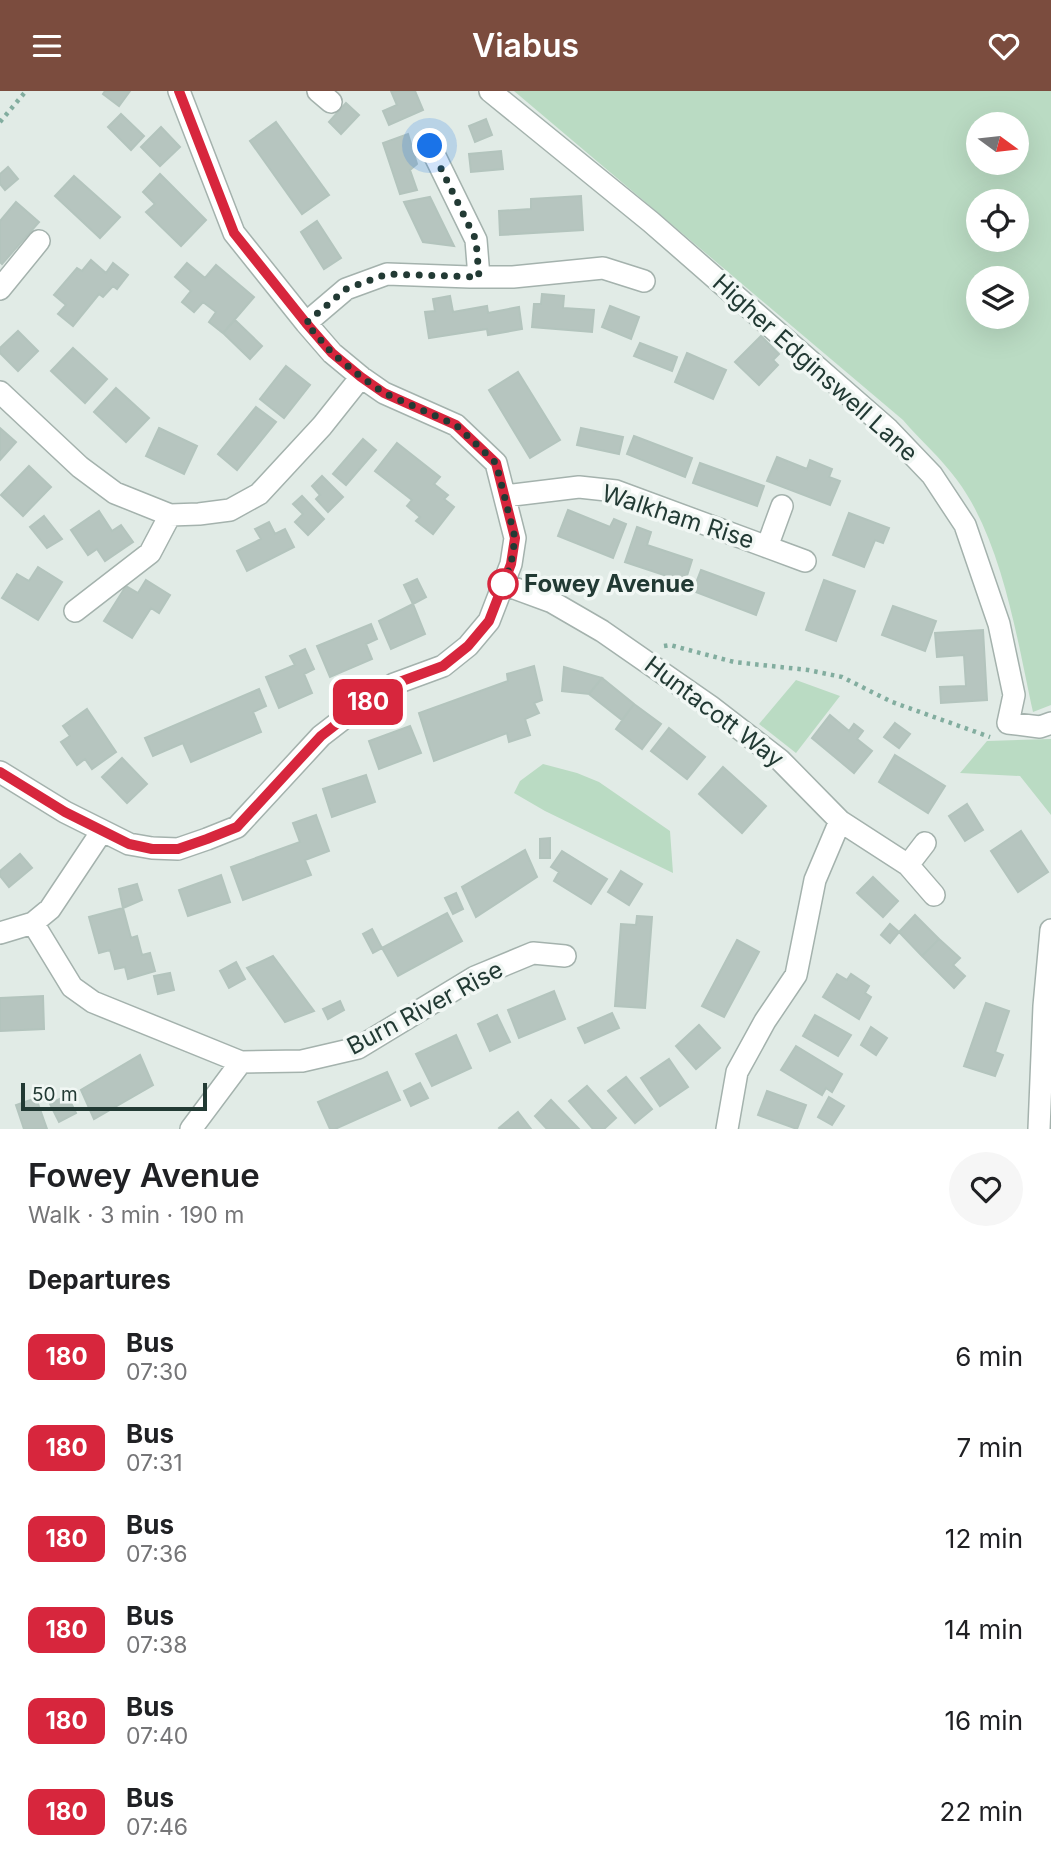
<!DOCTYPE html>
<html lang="en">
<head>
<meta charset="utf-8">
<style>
	:root { --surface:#fff; --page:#f6f6f6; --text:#202124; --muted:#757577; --accent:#7b4c3e }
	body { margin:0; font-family:Inter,sans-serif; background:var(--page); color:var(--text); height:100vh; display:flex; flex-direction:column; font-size:26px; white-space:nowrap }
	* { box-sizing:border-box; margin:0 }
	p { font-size:23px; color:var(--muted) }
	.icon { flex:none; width:38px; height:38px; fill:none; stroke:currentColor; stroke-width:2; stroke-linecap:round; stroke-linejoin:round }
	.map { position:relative; height:1038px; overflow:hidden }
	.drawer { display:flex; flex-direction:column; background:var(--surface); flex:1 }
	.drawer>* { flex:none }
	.badge { padding:0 14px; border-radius:10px; font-size:24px; line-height:46px }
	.needle { width:46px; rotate:105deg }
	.fabs { position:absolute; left:966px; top:21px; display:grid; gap:14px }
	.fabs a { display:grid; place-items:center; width:63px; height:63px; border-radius:50%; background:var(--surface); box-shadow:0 7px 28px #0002; font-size:35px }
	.scale { position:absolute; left:21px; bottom:18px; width:186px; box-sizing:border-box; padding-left:7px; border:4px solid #223a34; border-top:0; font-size:19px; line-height:24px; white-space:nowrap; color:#223a34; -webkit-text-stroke:5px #f1f7f4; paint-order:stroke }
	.you { position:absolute; width:35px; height:35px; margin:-18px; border:5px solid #fff; border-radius:50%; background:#1a73e8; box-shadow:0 0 0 10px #1a73e833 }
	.map>.badge { position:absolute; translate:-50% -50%; box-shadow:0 0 0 4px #fff }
	h2 { padding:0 28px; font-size:26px; line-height:63px }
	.round { display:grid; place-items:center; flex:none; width:74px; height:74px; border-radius:37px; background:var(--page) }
	.headline { display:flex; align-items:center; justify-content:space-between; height:119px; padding:0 28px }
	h1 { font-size:33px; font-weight:600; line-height:52px }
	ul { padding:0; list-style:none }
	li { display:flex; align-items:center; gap:21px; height:91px; padding:0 28px }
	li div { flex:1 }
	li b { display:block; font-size:26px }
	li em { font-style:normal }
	li .badge { min-width:77px; font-weight:700; text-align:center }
	header { display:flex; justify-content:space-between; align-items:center; height:91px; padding:0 28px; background:var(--accent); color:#fff; font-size:32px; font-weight:600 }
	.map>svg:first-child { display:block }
</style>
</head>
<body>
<header><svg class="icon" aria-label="menu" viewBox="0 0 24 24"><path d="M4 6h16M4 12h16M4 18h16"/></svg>Viabus<svg class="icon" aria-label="heart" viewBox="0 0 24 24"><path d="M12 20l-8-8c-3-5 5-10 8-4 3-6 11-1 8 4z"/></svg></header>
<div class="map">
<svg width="1051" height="1038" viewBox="0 0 1051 1038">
	<rect width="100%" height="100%" fill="#e1ebe6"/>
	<path fill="#badbc3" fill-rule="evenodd" d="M 514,0 L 1051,0 L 1051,614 L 1033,621 C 1017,548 1002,449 957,389 C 941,367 920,349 903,329 ZM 1017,33 L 1017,72 L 978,72 L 978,33 ZM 1017,110 L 1017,149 L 978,149 L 978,110 ZM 1017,187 L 1017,226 L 978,226 L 978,187 Z
		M 796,589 L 840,605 L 796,662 L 759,633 Z
		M 1051,648 L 1051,724 L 1020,685 L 960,682 L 987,650 Z
		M 543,673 L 577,682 L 599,691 L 670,740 L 673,782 L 545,720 L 514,702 L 520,690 Z"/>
	<path fill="#b6c5bf" stroke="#b3c4bd" stroke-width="2" d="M 105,0 L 130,0 L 119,15 L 103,3 Z
		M 391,0 L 415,0 L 423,19 L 389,34 L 383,20 L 397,14 Z
		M 346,12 L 359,24 L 341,43 L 329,31 Z
		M 121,23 L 144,45 L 131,59 L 108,36 Z
		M 486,28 L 492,44 L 475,51 L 469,35 Z
		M 276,31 L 329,104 L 302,123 L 250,50 Z
		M 161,36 L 180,56 L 160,75 L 141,56 Z
		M 408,43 L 417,73 L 410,79 L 417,99 L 400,103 L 383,52 Z
		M 501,60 L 503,78 L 471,81 L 469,63 Z
		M 8,76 L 18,88 L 5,99 L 0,93 L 0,83 Z
		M 160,83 L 206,129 L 181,155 L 146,121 L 155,113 L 143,101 Z
		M 74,85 L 120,126 L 100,147 L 55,105 Z
		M 581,105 L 583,139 L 500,144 L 499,120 L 531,118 L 531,108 Z
		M 430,106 L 454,155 L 423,151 L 404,111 Z
		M 16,111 L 39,131 L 2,173 L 0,171 L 0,130 Z
		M 317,130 L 341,167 L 324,178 L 301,141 Z
		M 91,169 L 106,182 L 113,172 L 128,184 L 117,198 L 113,195 L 103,206 L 99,203 L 73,235 L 58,223 L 66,214 L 54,204 L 77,177 L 82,180 Z
		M 187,172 L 205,187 L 216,174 L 254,206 L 223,242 L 209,231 L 216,221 L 203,211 L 194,221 L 182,211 L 191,200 L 175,186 Z
		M 542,203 L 564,205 L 563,217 L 594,219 L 592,241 L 532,236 L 534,213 L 541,213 Z
		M 450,205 L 453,221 L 487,215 L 488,222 L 519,216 L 522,238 L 488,244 L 487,238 L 429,247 L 425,221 L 435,220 L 433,208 Z
		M 610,215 L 639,226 L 631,248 L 602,236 Z
		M 235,229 L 262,255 L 250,268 L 223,242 Z
		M 18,240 L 38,260 L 18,280 L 0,262 L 0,257 Z
		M 761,245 L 779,263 L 773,269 L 778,274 L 759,294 L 735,271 Z
		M 640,252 L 677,266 L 672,280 L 634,265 Z
		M 73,257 L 107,288 L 85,312 L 51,280 Z
		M 687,262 L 726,279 L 713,308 L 675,291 Z
		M 286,275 L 310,294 L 284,327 L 260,308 Z
		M 518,281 L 560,349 L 530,367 L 489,299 Z
		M 116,297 L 149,327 L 126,351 L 94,321 Z
		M 256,316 L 276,331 L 237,379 L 218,363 Z
		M 0,337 L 16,351 L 0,369 Z
		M 159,337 L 197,355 L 184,383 L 146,365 Z
		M 581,337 L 623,346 L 619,363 L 577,354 Z
		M 634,345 L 692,367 L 685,386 L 627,363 Z
		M 363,348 L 376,359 L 346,394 L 333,383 Z
		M 397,352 L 440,386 L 434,393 L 448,404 L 444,408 L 454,416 L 433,443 L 416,430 L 420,426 L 407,415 L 412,409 L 375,380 Z
		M 777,366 L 807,378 L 810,369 L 832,378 L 829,386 L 840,390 L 830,414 L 767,390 Z
		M 700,372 L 764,395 L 757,415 L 693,392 Z
		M 29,375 L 51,396 L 23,425 L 1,404 Z
		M 322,385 L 343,406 L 328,421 L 316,408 L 320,404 L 312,395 Z
		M 302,405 L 324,428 L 308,444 L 295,431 L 303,423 L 293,413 Z
		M 568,419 L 610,436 L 614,428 L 626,433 L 613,467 L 558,445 Z
		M 99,420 L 112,440 L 121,434 L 133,451 L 105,470 L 97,458 L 88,464 L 71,439 Z
		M 849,422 L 889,437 L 883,452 L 875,449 L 864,476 L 833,464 Z
		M 44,425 L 62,448 L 47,457 L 30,436 Z
		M 269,431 L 275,443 L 285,438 L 294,456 L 247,480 L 237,460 L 261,448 L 255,438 Z
		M 637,436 L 651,441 L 647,454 L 692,469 L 685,491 L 625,471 Z
		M 38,476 L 62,491 L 38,529 L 2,507 L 17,483 L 29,490 Z
		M 701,479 L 764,502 L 756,524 L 693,500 Z
		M 417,488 L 426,506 L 413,513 L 404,494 Z
		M 146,489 L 170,504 L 159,522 L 151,517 L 132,547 L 104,530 L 126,495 L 138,502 Z
		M 824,489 L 855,500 L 836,550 L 806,539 Z
		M 413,513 L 425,543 L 391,558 L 379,530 Z
		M 893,515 L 936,530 L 925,560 L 882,544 Z
		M 371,533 L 377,548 L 366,553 L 372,568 L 330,586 L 317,555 Z
		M 983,539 L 987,609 L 941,612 L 940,596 L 966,595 L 964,564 L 937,566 L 935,542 Z
		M 305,558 L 314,578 L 304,583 L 312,602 L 279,617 L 266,586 L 295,574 L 290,565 Z
		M 534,575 L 542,609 L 534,612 L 539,622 L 525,628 L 530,644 L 509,651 L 507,642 L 434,670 L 419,622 L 508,590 L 507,583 Z
		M 564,576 L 602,587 L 589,603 L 562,600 Z
		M 602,587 L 634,613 L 622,629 L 589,603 Z
		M 259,598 L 266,615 L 253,621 L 261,641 L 191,671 L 183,652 L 153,665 L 145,647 Z
		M 634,613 L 661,633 L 642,658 L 616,638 Z
		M 87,618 L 116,661 L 92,678 L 85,668 L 77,674 L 61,651 L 70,645 L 63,635 Z
		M 830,624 L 849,640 L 854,633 L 863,640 L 857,648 L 872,660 L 854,682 L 812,647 Z
		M 895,632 L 910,643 L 899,657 L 884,646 Z
		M 410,635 L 421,662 L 379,678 L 369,650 Z
		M 669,637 L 705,666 L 687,688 L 651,660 Z
		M 895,664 L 945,695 L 928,722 L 879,691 Z
		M 122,667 L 147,693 L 127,712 L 102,686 Z
		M 723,676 L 766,715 L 742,742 L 699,703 Z
		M 366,684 L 375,711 L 332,726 L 323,698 Z
		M 967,713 L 983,739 L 965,750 L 949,725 Z
		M 316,724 L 329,760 L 305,769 L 311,784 L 243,809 L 231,776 L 300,751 L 293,732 Z
		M 1021,740 L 1048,781 L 1018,801 L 991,760 Z
		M 550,747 L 550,767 L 540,767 L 540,748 Z
		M 525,759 L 537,786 L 476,826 L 462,796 Z
		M 562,760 L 607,788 L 591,813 L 554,790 L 559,781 L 551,776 Z
		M 20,763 L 32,777 L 9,796 L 0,785 L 0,780 Z
		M 621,780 L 642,793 L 629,814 L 608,801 Z
		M 221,784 L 230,811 L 188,825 L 179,799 Z
		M 873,786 L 898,810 L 883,826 L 857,802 Z
		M 137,793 L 142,809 L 123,817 L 119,798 Z
		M 456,802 L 463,818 L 453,823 L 445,807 Z
		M 123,817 L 131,847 L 137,845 L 142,864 L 150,862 L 155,880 L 128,888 L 125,876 L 115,878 L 110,859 L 99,862 L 89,826 Z
		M 447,822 L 462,850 L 398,885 L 382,857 Z
		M 915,824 L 939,848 L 922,865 L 899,841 Z
		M 637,825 L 652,826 L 645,917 L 615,915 L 621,833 L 636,834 Z
		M 890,833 L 899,841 L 890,852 L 881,844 Z
		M 372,838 L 382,857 L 373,862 L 363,843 Z
		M 939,848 L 960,867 L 953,874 L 965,885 L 954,897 L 922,865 Z
		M 737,849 L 759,861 L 724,926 L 702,915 Z
		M 273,865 L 314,920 L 285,931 L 247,877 Z
		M 236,871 L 245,888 L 229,897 L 220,880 Z
		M 170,882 L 174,899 L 158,903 L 154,885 Z
		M 837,883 L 847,889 L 851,883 L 869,895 L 865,902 L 871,906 L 859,928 L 823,906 Z
		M 554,900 L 565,928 L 519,947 L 508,919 Z
		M 43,905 L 44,938 L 0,940 L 0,907 Z
		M 340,910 L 344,919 L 328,928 L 323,918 Z
		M 986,912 L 1009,920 L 995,961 L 1003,964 L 995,985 L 964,975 Z
		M 612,922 L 619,937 L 585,952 L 578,937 Z
		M 497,924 L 510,951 L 490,960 L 478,933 Z
		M 815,924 L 851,944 L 838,965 L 803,945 Z
		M 699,934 L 720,957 L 696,978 L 676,955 Z
		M 871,936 L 887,947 L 876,964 L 861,954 Z
		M 456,944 L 471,977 L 432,995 L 416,963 Z
		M 796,955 L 842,983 L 832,1001 L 826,997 L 822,1004 L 781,979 Z
		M 140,964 L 153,994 L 94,1028 L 81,999 Z
		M 669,968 L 688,996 L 660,1015 L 641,987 Z
		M 387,981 L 400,1009 L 335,1038 L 330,1038 L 318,1011 Z
		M 626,986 L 652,1018 L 635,1032 L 608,1000 Z
		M 420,992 L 428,1007 L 411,1015 L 404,1000 Z
		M 587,995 L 616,1027 L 604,1038 L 593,1038 L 569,1010 Z
		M 767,1000 L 806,1014 L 797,1038 L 758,1024 Z
		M 67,1004 L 76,1022 L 59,1031 L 50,1013 Z
		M 829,1006 L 844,1015 L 832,1034 L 818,1026 Z
		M 36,1007 L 47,1038 L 24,1038 L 16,1014 Z
		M 551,1009 L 579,1038 L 547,1038 L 535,1025 Z
		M 518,1021 L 531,1038 L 500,1038 L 499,1037 Z"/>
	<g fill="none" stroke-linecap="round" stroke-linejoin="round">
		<defs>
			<path id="street" d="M 318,0 L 331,11
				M 490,0 L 651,131 L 888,338 L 932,384 L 965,434 L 999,533 L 1014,604 L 1008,632 L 1040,636 L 1051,632
				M 430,55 L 476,149 L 479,186
				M 0,198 L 39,150
				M 306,232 L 346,198 L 387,183 L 470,186 L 513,186 L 603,177 L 644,190
				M 0,301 L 80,376 L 115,402 L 170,424 L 199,423 L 230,419 L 259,403 L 322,335 L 361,286
				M 505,405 L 579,396 L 616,400 L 805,470
				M 767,456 L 782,415
				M 503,493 L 552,511 L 602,540 L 710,615 L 780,669 L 840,730 L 908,774 L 934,804
				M 75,520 L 150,462 L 170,424
				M 0,681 L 65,721 L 129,753 L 152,757 L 178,758 L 207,748 L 237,736 L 321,645 L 343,628 L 394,593 L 443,575 L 468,555 L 489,530 L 511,473 L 515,447 L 496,372 L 456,334 L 384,302 L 361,286 L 332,262 L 306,232 L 234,142 L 179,0
				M 102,740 L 50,818 L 33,832 L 72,896 L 93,911 L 241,971 L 302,970 L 358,957 L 475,886 L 533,862 L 565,865
				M 908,774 L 925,752
				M 0,842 L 33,832
				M 191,1038 L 241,971
				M 727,1038 L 737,981 L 765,930 L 796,884 L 815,789 L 840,730
				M 1039,1038 L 1044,915 L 1051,839"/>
		</defs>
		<use href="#street" stroke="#a4b2ad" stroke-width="24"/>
		<path stroke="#82ad9f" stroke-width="4.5" stroke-dasharray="3.5 5" stroke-linecap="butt" d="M 0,31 L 26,0
			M 664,555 L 670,554 L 734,571 L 808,579 L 842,586 L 892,611 L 990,646"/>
		<use href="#street" stroke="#fff" stroke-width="21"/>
	</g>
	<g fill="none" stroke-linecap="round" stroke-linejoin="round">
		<defs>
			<path id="line" d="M 0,681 L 65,721 L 129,753 L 152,758 L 178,758 L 207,748 L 237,736 L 321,645 L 343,628 L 394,593 L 443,575 L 468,555 L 489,530 L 511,473 L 515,447 L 496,372 L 456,334 L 384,302 L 361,286 L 332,262 L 306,232 L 234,142 L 179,0"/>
		</defs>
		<use href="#line" stroke="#fff" stroke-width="16"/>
		<use href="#line" stroke="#d7263d" stroke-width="10"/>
		<path stroke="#223a34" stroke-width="7" stroke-dasharray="0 12.6" d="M 430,55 L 476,149 L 479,186 L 387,183 L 346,198 L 306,232 L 332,262 L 361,286 L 384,302 L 456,334 L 496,372 L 515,447 L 511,473 L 503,493"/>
	</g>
	<circle fill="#fff" stroke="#d7263d" stroke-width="3.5" cx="503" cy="493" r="14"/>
	<g text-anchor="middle" stroke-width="7" stroke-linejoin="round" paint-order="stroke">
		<g font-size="24" fill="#223a34" stroke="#f1f7f4">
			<text transform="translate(815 277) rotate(42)" y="8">Higher Edginswell Lane</text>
			<text transform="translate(678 426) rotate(18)" y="8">Walkham Rise</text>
			<text transform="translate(714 621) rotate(37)" y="8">Huntacott Way</text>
			<text transform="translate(425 917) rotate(-28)" y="8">Burn River Rise</text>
		</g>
		<g font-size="24" font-weight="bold" fill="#223a34" stroke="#f1f7f4" text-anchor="start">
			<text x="524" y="501">Fowey Avenue</text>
		</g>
	</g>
</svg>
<div class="fabs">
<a><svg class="needle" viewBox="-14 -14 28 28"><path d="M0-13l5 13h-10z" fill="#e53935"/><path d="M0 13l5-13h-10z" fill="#757577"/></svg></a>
<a><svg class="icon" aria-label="locate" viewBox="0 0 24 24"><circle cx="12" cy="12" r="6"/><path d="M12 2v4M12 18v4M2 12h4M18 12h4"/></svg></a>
<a><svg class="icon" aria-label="layers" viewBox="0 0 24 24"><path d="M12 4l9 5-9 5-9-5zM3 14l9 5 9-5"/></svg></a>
</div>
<div class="scale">50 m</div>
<div class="you" style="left:430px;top:55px"></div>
<b class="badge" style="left:368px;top:611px;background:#d7263d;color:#fff">180</b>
</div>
<section class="drawer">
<div class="headline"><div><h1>Fowey Avenue</h1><p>Walk · 3 min · 190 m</p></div><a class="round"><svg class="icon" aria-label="heart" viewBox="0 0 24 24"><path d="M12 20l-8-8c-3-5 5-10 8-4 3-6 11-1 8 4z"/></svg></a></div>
<h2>Departures</h2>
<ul>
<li><span class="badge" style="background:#d7263d;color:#fff">180</span><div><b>Bus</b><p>07:30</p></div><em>6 min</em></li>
<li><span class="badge" style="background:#d7263d;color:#fff">180</span><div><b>Bus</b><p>07:31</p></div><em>7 min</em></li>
<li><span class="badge" style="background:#d7263d;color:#fff">180</span><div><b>Bus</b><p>07:36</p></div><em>12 min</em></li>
<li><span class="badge" style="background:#d7263d;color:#fff">180</span><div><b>Bus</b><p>07:38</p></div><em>14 min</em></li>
<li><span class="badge" style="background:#d7263d;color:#fff">180</span><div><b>Bus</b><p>07:40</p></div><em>16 min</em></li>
<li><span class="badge" style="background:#d7263d;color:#fff">180</span><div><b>Bus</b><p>07:46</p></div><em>22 min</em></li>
</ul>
</section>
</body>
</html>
